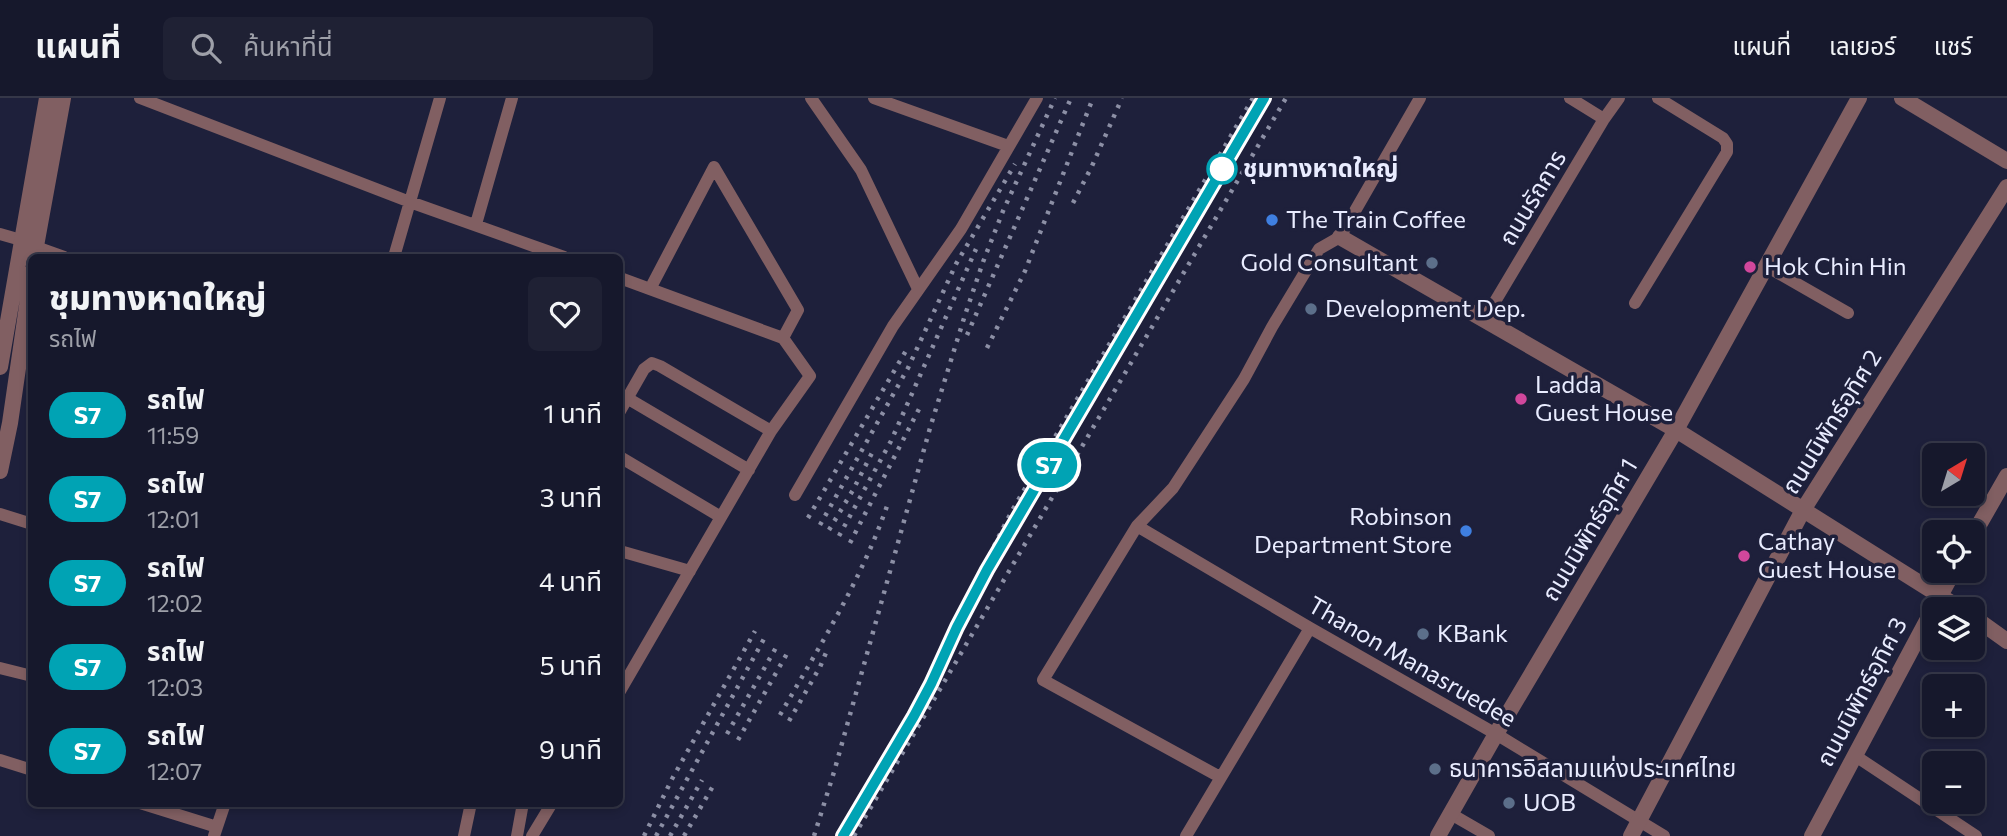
<!DOCTYPE html>
<html lang="th">
<head>
<meta charset="utf-8">
<style>
	:root { --surface:#16182c; --page:#1f2134; --text:#f1f3f6; --muted:#9ea0a9; --line:#353748 }
	body { margin:0; font-family:Commissioner,"Noto Sans Thai",sans-serif; background:var(--page); color:var(--text); height:100vh; display:flex; flex-direction:column; font-size:26px; white-space:nowrap }
	* { box-sizing:border-box; margin:0 }
	p { font-size:23px; color:var(--muted) }
	.icon { flex:none; width:38px; height:38px; fill:none; stroke:currentColor; stroke-width:2; stroke-linecap:round; stroke-linejoin:round }
	.map { position:relative; flex:1; overflow:hidden }
	.details { position:absolute; left:28px; top:156px; width:595px; height:553px; display:flex; flex-direction:column; background:var(--surface); border-radius:10px; box-shadow:0 4px 10px #0003,0 0 0 2px var(--line) }
	.details>* { flex:none }
	.badge { padding:0 14px; border-radius:23px; font-size:24px; line-height:46px }
	.needle { width:46px; rotate:38deg }
	.tools { position:absolute; left:1922px; top:345px; display:grid; gap:14px }
	.tools a { display:grid; place-items:center; width:63px; height:63px; border-radius:10px; background:var(--surface); box-shadow:0 4px 10px #0003,0 0 0 2px var(--line); font-size:35px }
	.map>.badge { position:absolute; translate:-50% -50%; box-shadow:0 0 0 4px #fff }
	.round { display:grid; place-items:center; flex:none; width:74px; height:74px; border-radius:10px; background:var(--page) }
	.summary { display:flex; align-items:center; justify-content:space-between; height:119px; padding:0 21px }
	h1 { font-size:33px; font-weight:800; line-height:52px }
	ul { padding:0; list-style:none }
	li { display:flex; align-items:center; gap:21px; height:84px; padding:0 21px }
	li div { flex:1 }
	li b { display:block; font-size:26px }
	li em { font-style:normal }
	li .badge { min-width:77px; font-weight:700; text-align:center }
	header { display:flex; align-items:center; gap:42px; box-sizing:border-box; height:98px; padding:0 35px; background:var(--surface); border-bottom:2px solid var(--line) }
	header strong { font-size:33px }
	nav { display:flex; gap:38px; margin-inline-start:auto; font-size:24px }
	.search { width:490px; height:63px; background:var(--page); display:flex; align-items:center; gap:18px; box-sizing:border-box; padding:0 24px; border-radius:10px; color:var(--muted); font-size:26px }
	.map>svg:first-child { display:block }
</style>
</head>
<body>
<header>
<strong>แผนที่</strong>
<div class="search"><svg class="icon" aria-label="search" viewBox="0 0 24 24"><circle cx="10" cy="10" r="6"/><path d="M15 15l6 6"/></svg>ค้นหาที่นี่</div>
<nav><a>แผนที่</a><a>เลเยอร์</a><a>แชร์</a></nav>
</header>
<div class="map">
<svg width="2007" height="738" viewBox="0 0 2007 738">
	<rect width="100%" height="100%" fill="#1e203b"/>
	<g fill="none" stroke-linecap="round" stroke-linejoin="round">
		<path stroke="#815f62" stroke-width="12" d="M 140,0 L 410,104 L 564,159
			M 811,0 L 861,72 L 918,191
			M 874,0 L 1008,48
			M 1570,0 L 1604,21
			M 476,126 L 512,0
			M 0,136 L 21,142
			M 36,149 L 64,159
			M 394,159 L 440,0
			M 1766,168 L 1848,215
			M 620,180 L 783,240 L 810,278 L 771,333 L 620,593
			M 650,191 L 714,69 L 798,212 L 783,240
			M 1635,205 L 1727,54 L 1727,46 L 1723,40 L 1658,0
			M 1484,222 L 1604,21 L 1619,0
			M 627,300 L 749,372
			M 620,313 L 644,271 L 652,265 L 660,268 L 771,333
			M 620,359 L 721,419
			M 795,397 L 893,228 L 961,131 L 1037,0
			M 0,416 L 32,426
			M 1137,428 L 1310,530 L 1496,636 L 1664,738
			M 620,453 L 690,473
			M 0,570 L 32,578
			M 1854,657 L 1976,738
			M 0,662 L 32,672
			M 1220,679 L 1043,582 L 1137,428 L 1173,390 L 1244,281 L 1272,229 L 1319,151 L 1340,139 L 1420,0
			M 140,705 L 217,729
			M 1451,716 L 1489,738
			M 214,738 L 225,705
			M 464,738 L 471,705
			M 517,738 L 523,705
			M 532,738 L 552,705
			M 1186,738 L 1310,530"/>
		<path stroke="#815f62" stroke-width="16" d="M 1902,0 L 2007,63
			M 1340,139 L 1676,332 L 1961,511
			M 34,159 L 63,0
			M 0,269 L 47,0
			M 0,373 L 10,325 L 32,174
			M 1972,439 L 2007,378
			M 1972,518 L 2007,543
			M 1438,738 L 1496,636 L 1676,332 L 1859,0
			M 1631,738 L 1803,412 L 2007,89
			M 1812,738 L 1954,472"/>
		<path stroke="#8c8fa5" stroke-width="4.5" stroke-dasharray="3.5 7" stroke-linecap="butt" d="M 1073,105 L 1092,68 L 1122,0
			M 967,237 L 1071,0
			M 987,250 L 1025,173 L 1093,0
			M 808,420 L 907,251
			M 820,427 L 908,270 L 956,166 L 1015,66
			M 829,432 L 853,392 L 874,351
			M 839,438 L 891,343 L 976,151
			M 850,445 L 919,311
			M 918,610 C 952,545 978,476 1013,411 L 1253,0
			M 780,617 C 819,549 861,483 887,408
			M 789,623 L 820,569 L 828,550
			M 727,636 L 778,546
			M 738,642 L 789,552
			M 644,738 L 672,681 L 755,533
			M 656,738 L 765,539
			M 670,738 L 702,682
			M 684,738 L 713,688
			M 814,738 L 834,674 L 930,330 L 965,217 L 983,164 L 1003,113 L 1055,0
			M 854,738 L 1286,0"/>
	</g>
	<g fill="none" stroke-linecap="round" stroke-linejoin="round">
		<defs>
			<path id="line" d="M 843,738 L 914,618 L 931,586 L 957,529 L 987,472 L 1264,0"/>
		</defs>
		<use href="#line" stroke="#fff" stroke-width="16"/>
		<use href="#line" stroke="#00a3b4" stroke-width="10"/>
	</g>
	<circle fill="#fff" stroke="#00a3b4" stroke-width="3.5" cx="1222" cy="71" r="14"/>
	<g fill="#3f7fe0" stroke="#1e203b" stroke-width="2.5">
		<circle cx="1272" cy="122" r="7"/>
		<circle cx="1466" cy="433" r="7"/>
	</g>
	<g fill="#5c6f8a" stroke="#1e203b" stroke-width="2.5">
		<circle cx="1432" cy="165" r="7"/>
		<circle cx="1311" cy="211" r="7"/>
		<circle cx="1423" cy="536" r="7"/>
		<circle cx="1435" cy="671" r="7"/>
		<circle cx="1509" cy="705" r="7"/>
	</g>
	<g fill="#d1479c" stroke="#1e203b" stroke-width="2.5">
		<circle cx="1750" cy="169" r="7"/>
		<circle cx="1521" cy="301" r="7"/>
		<circle cx="1744" cy="458" r="7"/>
	</g>
	<g text-anchor="middle" stroke-width="7" stroke-linejoin="round" paint-order="stroke">
		<g font-size="24" font-weight="bold" fill="#e9ecff" stroke="#1e203b" text-anchor="start">
			<text x="1243" y="79">ชุมทางหาดใหญ่</text>
		</g>
		<g font-size="24" fill="#e9ecff" stroke="#1e203b">
			<text transform="translate(1533 100) rotate(-59)" y="8">ถนนรัถการ</text>
			<text transform="translate(1832 324) rotate(-58)" y="8">ถนนนิพัทธ์อุทิศ 2</text>
			<text transform="translate(1590 432) rotate(-59)" y="8">ถนนนิพัทธ์อุทิศ 1</text>
			<text transform="translate(1412 564) rotate(30)" y="8">Thanon Manasruedee</text>
			<text transform="translate(1862 594) rotate(-62)" y="8">ถนนนิพัทธ์อุทิศ 3</text>
		</g>
		<g font-size="24" fill="#e9ecff" stroke="#1e203b" text-anchor="start">
			<text x="1286" y="130">The Train Coffee</text>
			<text x="1418" y="173" text-anchor="end">Gold Consultant</text>
			<text x="1764" y="177">Hok Chin Hin</text>
			<text x="1325" y="219">Development Dep.</text>
			<text x="1535" y="295">Ladda<tspan x="1535" dy="28">Guest House</tspan></text>
			<text x="1452" y="427" text-anchor="end">Robinson<tspan x="1452" dy="28">Department Store</tspan></text>
			<text x="1758" y="452">Cathay<tspan x="1758" dy="28">Guest House</tspan></text>
			<text x="1437" y="544">KBank</text>
			<text x="1449" y="679">ธนาคารอิสลามแห่งประเทศไทย</text>
			<text x="1523" y="713">UOB</text>
		</g>
	</g>
</svg>
<div class="tools">
<a><svg class="needle" viewBox="-14 -14 28 28"><path d="M0-13l5 13h-10z" fill="#e53935"/><path d="M0 13l5-13h-10z" fill="#9ea0a9"/></svg></a>
<a><svg class="icon" aria-label="locate" viewBox="0 0 24 24"><circle cx="12" cy="12" r="6"/><path d="M12 2v4M12 18v4M2 12h4M18 12h4"/></svg></a>
<a><svg class="icon" aria-label="layers" viewBox="0 0 24 24"><path d="M12 4l9 5-9 5-9-5zM3 14l9 5 9-5"/></svg></a>
<a>+</a>
<a>−</a>
</div>
<b class="badge" style="left:1049px;top:367px;background:#00a3b4;color:#fff">S7</b>
<section class="details">
<div class="summary"><div><h1>ชุมทางหาดใหญ่</h1><p>รถไฟ</p></div><a class="round"><svg class="icon" aria-label="heart" viewBox="0 0 24 24"><path d="M12 20l-8-8c-3-5 5-10 8-4 3-6 11-1 8 4z"/></svg></a></div>
<ul>
<li><span class="badge" style="background:#00a3b4;color:#fff">S7</span><div><b>รถไฟ</b><p>11:59</p></div><em>1 นาที</em></li>
<li><span class="badge" style="background:#00a3b4;color:#fff">S7</span><div><b>รถไฟ</b><p>12:01</p></div><em>3 นาที</em></li>
<li><span class="badge" style="background:#00a3b4;color:#fff">S7</span><div><b>รถไฟ</b><p>12:02</p></div><em>4 นาที</em></li>
<li><span class="badge" style="background:#00a3b4;color:#fff">S7</span><div><b>รถไฟ</b><p>12:03</p></div><em>5 นาที</em></li>
<li><span class="badge" style="background:#00a3b4;color:#fff">S7</span><div><b>รถไฟ</b><p>12:07</p></div><em>9 นาที</em></li>
</ul>
</section>
</div>
</body>
</html>
